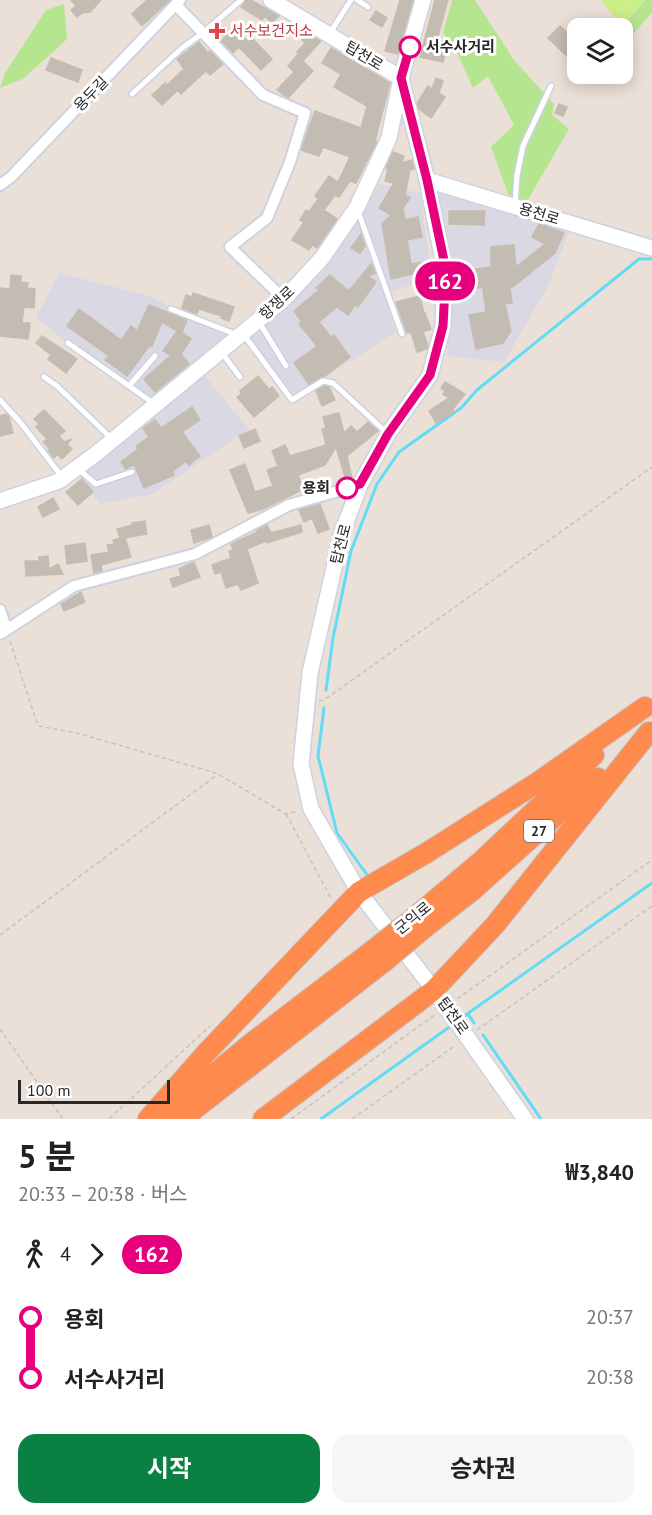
<!DOCTYPE html>
<html lang="ko">
<head>
<meta charset="utf-8">
<style>
	:root { --surface:#fff; --page:#f6f6f6; --text:#222; --muted:#767676; --accent:#0b8043 }
	body { margin:0; font-family:"PT Sans","Noto Sans KR",sans-serif; background:var(--page); color:var(--text); height:100vh; display:flex; flex-direction:column; font-size:22px; white-space:nowrap }
	* { box-sizing:border-box; margin:0 }
	p { font-size:20px; color:var(--muted) }
	.icon { flex:none; width:33px; height:33px; fill:none; stroke:currentColor; stroke-width:2; stroke-linecap:round; stroke-linejoin:round }
	.map { position:relative; height:1119px; overflow:hidden }
	.side { display:flex; flex-direction:column; background:var(--surface); flex:1 }
	.side>* { flex:none }
	.badge { padding:0 12px; border-radius:20px; font-size:21px; line-height:39px }
	.fabs { position:absolute; left:567px; top:18px; display:grid; gap:12px }
	.fabs a { display:grid; place-items:center; width:66px; height:66px; border-radius:12px; background:var(--surface); box-shadow:0 3px 15px #0003; font-size:30px }
	.scale { position:absolute; left:18px; bottom:15px; width:152px; box-sizing:border-box; padding-left:6px; border:3px solid #272727; border-top:0; font-size:16px; line-height:21px; white-space:nowrap; color:#272727; -webkit-text-stroke:4px #fff; paint-order:stroke }
	.map>.badge { position:absolute; translate:-50% -50%; box-shadow:0 0 0 3px #fff }
	.legs { display:flex; align-items:center; gap:9px; height:66px; padding:0 18px; font-size:20px }
	.legs p { margin-inline-start:auto }
	.head { display:flex; align-items:center; justify-content:space-between; height:102px; padding:0 18px }
	h1 { font-size:33px; font-weight:700; line-height:45px }
	.primary-button { display:flex; gap:12px; margin-top:auto; padding:12px 18px }
	.primary-button a { flex:1; height:69px; border-radius:18px; background:var(--accent); color:#fff; font-size:24px; font-weight:700; line-height:69px; text-align:center }
	.primary-button a+a { background:var(--page); color:var(--text) }
	ul { padding:0 18px; list-style:none }
	li { display:flex; align-items:center; gap:21px; height:60px; font-size:22px }
	li i { display:grid; place-items:center; width:9px; height:100%; margin:0 8px; background:currentColor }
	li i::after { content:''; width:15px; height:15px; margin:-8px; border:4px solid; border-radius:50%; background:var(--surface) }
	li p { margin-inline-start:auto }
	li:first-child i { background:linear-gradient(#0000 50%,currentColor 0) }
	li:last-child i { background:linear-gradient(currentColor 50%,#0000 0) }
	.map>svg:first-child { display:block }
</style>
</head>
<body>
<div class="map">
<svg width="652" height="1119" viewBox="0 0 652 1119">
	<rect width="100%" height="100%" fill="#ebe0d7"/>
	<path fill="#dad8e2" d="M 380,184 L 420,193 L 432,278 L 384,294 L 396,333 L 293,396 L 249,336 L 322,273 Z
		M 439,193 L 570,230 L 547,288 L 504,362 L 447,356 L 453,263 Z
		M 59,273 L 150,296 L 231,338 L 148,406 L 36,318 Z
		M 204,375 L 249,429 L 152,494 L 100,504 L 79,474 Z"/>
	<path fill="#b5e68f" d="M 452,0 L 475,0 L 514,60 L 554,104 L 552,115 L 569,129 L 526,203 L 510,199 L 491,147 L 514,125 L 488,76 L 473,88 L 456,50 L 443,33 Z
		M 645,0 L 652,0 L 652,13 L 632,35 L 622,27 Z
		M 64,4 L 67,39 L 23,79 L 0,88 L 5,73 L 46,10 Z"/>
	<path fill="#cdee89" d="M 601,0 L 645,0 L 622,27 Z"/>
	<g fill="none" stroke-linecap="round" stroke-linejoin="round">
		<path stroke="#61dcf5" stroke-width="3" d="M 326,690 L 333,638 L 351,551 L 377,484 L 399,452 L 461,408 L 477,390 L 639,259 L 652,259
			M 324,708 L 318,756 L 337,833 L 370,879
			M 468,1014 L 474,1023
			M 460,1019 L 652,883
			M 483,1035 L 541,1119
			M 321,1119 L 452,1025"/>
	</g>
	<path fill="#c2bcb3" stroke="#c6bcb1" stroke-width="1.5" d="M 71,0 L 101,0 L 90,12 L 82,13 L 77,17 L 71,10 L 76,6 Z
		M 147,0 L 170,0 L 142,26 L 132,14 Z
		M 246,0 L 251,0 L 279,16 L 271,23 L 265,16 L 262,20 L 241,7 Z
		M 400,0 L 413,0 L 398,54 L 385,51 Z
		M 435,0 L 448,0 L 437,40 L 444,41 L 443,45 L 447,46 L 443,62 L 420,57 Z
		M 376,11 L 387,18 L 382,27 L 370,20 Z
		M 560,26 L 578,43 L 578,51 L 570,59 L 548,38 Z
		M 234,28 L 249,42 L 252,38 L 272,59 L 261,70 L 239,47 L 233,53 L 221,41 Z
		M 308,34 L 321,41 L 303,61 L 313,71 L 288,98 L 277,90 L 294,72 L 288,66 L 299,53 L 297,52 L 305,43 L 302,40 Z
		M 199,42 L 208,53 L 210,51 L 223,64 L 210,75 L 206,71 L 181,94 L 178,90 L 162,105 L 152,95 L 165,83 L 167,85 L 184,69 L 177,59 Z
		M 331,48 L 390,83 L 375,141 L 377,142 L 370,155 L 356,183 L 350,181 L 339,197 L 335,195 L 324,210 L 337,219 L 317,248 L 312,245 L 309,250 L 292,240 L 304,222 L 300,220 L 306,210 L 309,212 L 318,199 L 315,196 L 329,176 L 338,182 L 350,157 L 323,147 L 319,156 L 301,150 L 315,111 L 361,128 L 367,106 L 334,87 L 341,74 L 322,63 Z
		M 51,58 L 82,70 L 78,82 L 46,70 Z
		M 436,78 L 443,81 L 439,93 L 445,97 L 431,118 L 419,109 L 417,103 L 428,86 L 432,89 Z
		M 559,104 L 567,107 L 563,116 L 555,113 Z
		M 393,152 L 404,156 L 402,163 L 412,160 L 414,169 L 410,170 L 405,195 L 410,198 L 403,208 L 405,220 L 418,217 L 422,237 L 407,240 L 411,264 L 422,262 L 424,273 L 416,275 L 416,273 L 391,279 L 382,224 L 391,215 L 379,208 L 394,183 L 385,181 L 388,168 L 386,168 Z
		M 449,211 L 485,211 L 484,225 L 449,224 Z
		M 539,224 L 564,233 L 555,253 L 514,286 L 510,287 L 512,303 L 505,304 L 511,331 L 503,343 L 476,349 L 469,315 L 486,312 L 483,291 L 483,287 L 467,290 L 467,286 L 457,287 L 456,279 L 462,278 L 461,271 L 491,267 L 491,247 L 511,245 L 514,245 L 516,267 L 545,244 L 532,237 Z
		M 361,234 L 365,246 L 360,253 L 351,248 Z
		M 371,264 L 375,273 L 368,276 L 376,282 L 358,307 L 355,305 L 348,315 L 337,307 L 319,322 L 331,337 L 334,335 L 350,357 L 325,376 L 309,384 L 294,363 L 317,346 L 299,324 L 302,322 L 294,311 L 319,290 L 316,288 L 330,275 L 349,291 Z
		M 11,275 L 21,276 L 21,282 L 28,283 L 27,288 L 35,289 L 34,308 L 24,307 L 22,323 L 30,323 L 28,339 L 0,336 L 0,288 L 10,289 Z
		M 193,293 L 234,307 L 229,321 L 221,318 L 222,316 L 199,309 L 197,314 L 182,308 L 186,295 L 192,297 Z
		M 420,296 L 424,314 L 425,313 L 431,329 L 423,332 L 428,345 L 427,349 L 417,352 L 411,332 L 407,333 L 396,302 Z
		M 149,305 L 187,320 L 182,332 L 191,339 L 181,354 L 189,364 L 155,392 L 144,379 L 171,355 L 163,351 L 177,331 L 162,322 L 152,346 L 150,345 L 127,376 L 105,360 L 109,356 L 67,326 L 79,309 L 121,340 L 131,326 L 137,331 Z
		M 42,336 L 77,359 L 66,373 L 48,359 L 51,355 L 36,343 Z
		M 258,376 L 269,389 L 272,387 L 279,396 L 254,417 L 237,397 L 241,394 L 240,391 Z
		M 445,382 L 465,394 L 453,409 L 454,412 L 436,423 L 429,411 L 449,398 L 443,394 L 445,391 L 441,388 Z
		M 324,386 L 329,387 L 335,400 L 322,406 L 316,391 Z
		M 192,407 L 200,420 L 182,432 L 200,456 L 189,465 L 186,461 L 173,471 L 174,475 L 144,488 L 134,464 L 126,469 L 121,462 L 138,449 L 136,446 L 149,437 L 143,428 L 155,420 L 161,428 Z
		M 44,410 L 65,431 L 59,436 L 64,442 L 72,439 L 67,444 L 72,449 L 62,459 L 57,454 L 54,458 L 48,450 L 50,449 L 43,442 L 47,439 L 36,427 L 39,424 L 34,419 Z
		M 339,413 L 344,433 L 351,426 L 357,432 L 368,422 L 378,431 L 347,456 L 352,478 L 346,480 L 336,447 L 325,465 L 298,475 L 304,489 L 263,509 L 248,513 L 230,470 L 245,464 L 255,492 L 273,486 L 267,470 L 278,466 L 272,451 L 285,445 L 290,456 L 326,445 L 322,429 L 326,428 L 323,417 Z
		M 6,414 L 9,417 L 13,433 L 0,436 L 0,416 Z
		M 255,429 L 260,441 L 244,448 L 239,436 Z
		M 82,479 L 93,492 L 78,505 L 66,492 Z
		M 53,498 L 59,509 L 43,517 L 38,507 Z
		M 320,504 L 329,529 L 318,533 L 312,518 L 304,522 L 299,510 Z
		M 145,521 L 147,534 L 125,538 L 131,557 L 101,565 L 102,571 L 94,573 L 91,555 L 109,552 L 107,545 L 114,544 L 113,540 L 120,538 L 117,529 L 132,525 L 132,523 Z
		M 209,525 L 212,537 L 194,543 L 191,530 Z
		M 267,525 L 271,533 L 301,525 L 302,532 L 267,543 L 266,541 L 247,549 L 258,583 L 241,590 L 238,584 L 226,588 L 221,572 L 215,574 L 212,565 L 231,558 L 229,551 L 233,550 L 231,544 L 257,532 L 257,530 Z
		M 85,543 L 87,561 L 67,564 L 65,546 Z
		M 48,556 L 49,569 L 58,564 L 63,574 L 26,576 L 25,561 L 39,561 L 39,557 Z
		M 194,562 L 200,577 L 173,587 L 170,579 L 181,576 L 179,569 Z
		M 81,592 L 85,602 L 64,611 L 61,604 Z"/>
	<g fill="none" stroke-linecap="round" stroke-linejoin="round">
		<defs>
			<path id="lane" d="M 357,0 L 368,7
				M 330,33 L 351,0
				M 132,94 L 182,48 L 203,33 L 241,0
				M 515,205 L 517,175 L 523,146 L 551,86
				M 358,211 L 402,334
				M 171,309 L 235,334
				M 259,322 L 286,366
				M 244,335 L 292,400 L 323,381 L 333,383 L 387,433
				M 68,343 L 153,403
				M 222,353 L 240,377
				M 44,377 L 57,386 L 112,439
				M 129,386 L 155,356
				M 0,400 L 20,422 L 62,477
				M 78,469 L 96,484 L 132,472"/>
			<path id="street" d="M 176,5 L 263,95 L 305,113 L 290,162 L 267,218 L 230,247 L 284,299
				M 0,185 L 11,177 L 180,0
				M 0,610 L 6,628
				M 0,634 L 74,586 L 195,554 L 289,505 L 360,485"/>
			<path id="secondary" d="M 271,0 L 401,78 L 427,180 L 445,271 L 443,326 L 430,375 L 388,434 L 360,485 L 342,533 L 310,673 L 301,764 L 311,809 L 359,892 L 434,990 L 525,1119
				M 427,180 L 652,248
				M 0,501 L 59,481 L 97,453 L 284,299 L 322,258 L 357,207 L 389,138 L 401,78 L 423,0"/>
			<path id="highway" d="M 415,917 L 479,863 L 594,755
				M 423,929 L 473,890 L 598,778
				M 165,1114 L 254,1041 L 368,954
				M 148,1119 L 206,1053 L 359,892 L 428,852 L 538,782 L 645,707
				M 182,1119 L 385,961
				M 263,1119 L 434,990 L 495,925 L 649,732"/>
		</defs>
		<use href="#lane" stroke="#ccd2e1" stroke-width="8"/>
		<use href="#street" stroke="#ccd2e1" stroke-width="14"/>
		<use href="#secondary" stroke="#ccd2e1" stroke-width="18"/>
		<use href="#highway" stroke="#c3c3c3" stroke-width="22"/>
		<path stroke="#c3c3c3" stroke-width="1.5" stroke-dasharray="4.5 3" stroke-linecap="butt" d="M 10,641 L 38,726 L 77,733 L 209,771 L 218,774 L 286,814 L 298,811
			M 319,701 L 324,700 L 652,467
			M 286,814 L 332,900
			M 0,935 L 217,775
			M 457,999 L 652,860
			M 0,1029 L 63,1119
			M 477,1030 L 652,906
			M 109,1119 L 210,1026
			M 291,1119 L 436,1014
			M 352,1119 L 456,1045"/>
		<use href="#lane" stroke="#fff" stroke-width="5"/>
		<use href="#street" stroke="#fff" stroke-width="10"/>
		<use href="#secondary" stroke="#fff" stroke-width="15"/>
		<use href="#highway" stroke="#ff8a4e" stroke-width="20"/>
		<defs>
			<path id="highway-bridge" d="M 368,954 L 415,917
				M 385,961 L 423,929"/>
		</defs>
		<use href="#highway-bridge" stroke="#c3c3c3" stroke-width="22" stroke-linecap="butt"/>
		<use href="#highway-bridge" stroke="#ff8a4e" stroke-width="20"/>
	</g>
	<g fill="none" stroke-linecap="round" stroke-linejoin="round">
		<defs>
			<path id="line-1" d="M 347,488 L 360,484 L 388,434 L 430,375 L 443,326 L 446,270 L 427,180 L 401,78 L 410,47"/>
		</defs>
		<use href="#line-1" stroke="#fff" stroke-width="14"/>
		<use href="#line-1" stroke="#e6007e" stroke-width="9"/>
	</g>
	<path fill="#e0444e" stroke="#fff" stroke-width="2" d="M214 22h6v6h6v6h-6v6h-6v-6h-6v-6h6z"/>
	<g fill="#fff" stroke="#e6007e" stroke-width="3">
		<circle cx="410" cy="47" r="10"/>
		<circle cx="347" cy="488" r="10"/>
	</g>
	<g text-anchor="middle" stroke-width="6" stroke-linejoin="round" paint-order="stroke">
		<rect fill="#fff" stroke="#686868" stroke-width="1.5" x="524" y="820" width="30" height="22" rx="4.5"/>
		<g font-size="14" font-weight="bold" fill="#272727">
			<text x="539" y="836">27</text>
		</g>
		<g font-size="15" fill="#be3a42" stroke="#fff" text-anchor="start">
			<text x="230" y="36">서수보건지소</text>
		</g>
		<g font-size="15" font-weight="bold" fill="#272727" stroke="#fff" text-anchor="start">
			<text x="426" y="52">서수사거리</text>
			<text x="330" y="493" text-anchor="end">용회</text>
		</g>
		<g font-size="15" fill="#272727" stroke="#fff">
			<text transform="translate(364 56) rotate(31)" y="5">탑천로</text>
			<text transform="translate(91 94) rotate(-46)" y="5">용두길</text>
			<text transform="translate(539 214) rotate(17)" y="5">용천로</text>
			<text transform="translate(277 303) rotate(-43)" y="5">항쟁로</text>
			<text transform="translate(341 544) rotate(-75)" y="5">탑천로</text>
			<text transform="translate(413 918) rotate(-39)" y="5">군익로</text>
			<text transform="translate(453 1016) rotate(55)" y="5">탑천로</text>
		</g>
	</g>
</svg>
<div class="fabs">
<a><svg class="icon" aria-label="layers" viewBox="0 0 24 24"><path d="M12 4l9 5-9 5-9-5zM3 14l9 5 9-5"/></svg></a>
</div>
<div class="scale">100 m</div>
<b class="badge" style="left:445px;top:281px;background:#e6007e;color:#fff">162</b>
</div>
<section class="side">
<div class="head"><div><h1>5 분</h1><p>20:33 – 20:38 · 버스</p></div><b>₩3,840</b></div>
<div class="legs"><svg class="icon" aria-label="walk" viewBox="0 0 24 24"><circle cx="13" cy="4" r="2"/><path d="M13 8l-2 6 4 7M11 14l-3 7M7 12l3-4h3l4 4"/></svg>4<svg class="icon" aria-label="forward" viewBox="0 0 24 24"><path d="M9 5l7 7-7 7"/></svg><b class="badge" style="background:#e6007e;color:#fff">162</b></div>
<ul>
<li><i style="color:#e6007e"></i><b>용회</b><p>20:37</p></li>
<li><i style="color:#e6007e"></i><b>서수사거리</b><p>20:38</p></li>
</ul>
<div class="primary-button"><a>시작</a><a>승차권</a></div>
</section>
</body>
</html>
